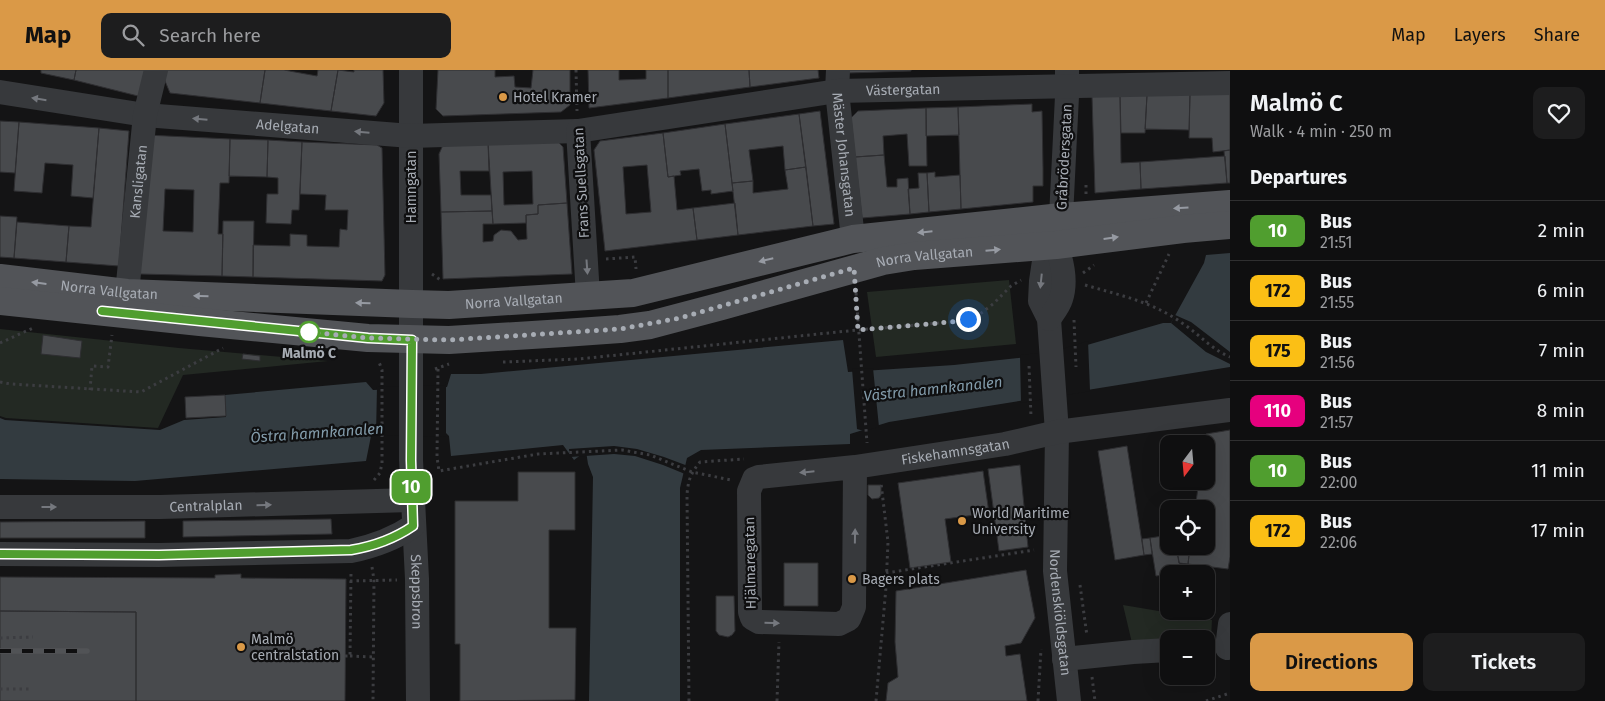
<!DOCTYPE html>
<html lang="en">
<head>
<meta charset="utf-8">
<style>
	:root { --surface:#0f0f10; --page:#1d1d1e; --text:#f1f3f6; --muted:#9b9c9f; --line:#2f2f30; --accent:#da9947 }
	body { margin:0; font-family:"Fira Sans",sans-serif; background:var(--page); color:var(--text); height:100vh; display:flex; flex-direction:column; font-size:19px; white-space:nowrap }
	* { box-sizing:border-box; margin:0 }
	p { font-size:16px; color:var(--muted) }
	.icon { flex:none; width:28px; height:28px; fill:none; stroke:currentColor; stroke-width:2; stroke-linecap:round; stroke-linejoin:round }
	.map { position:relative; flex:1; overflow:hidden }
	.details { display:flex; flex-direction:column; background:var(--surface); width:375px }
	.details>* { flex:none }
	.badge { padding:0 10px; border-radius:8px; font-size:18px; line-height:32px }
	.needle { width:32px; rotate:196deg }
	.buttons { position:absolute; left:1160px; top:365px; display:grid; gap:10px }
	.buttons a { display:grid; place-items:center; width:55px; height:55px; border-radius:10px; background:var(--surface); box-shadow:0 5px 20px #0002,0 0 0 1px var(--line); font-size:25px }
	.you { position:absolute; width:25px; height:25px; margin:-12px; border:4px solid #fff; border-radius:50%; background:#1a73e8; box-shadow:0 0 0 8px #1a73e833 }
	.map>.badge { position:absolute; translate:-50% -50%; box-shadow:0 0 0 2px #fff }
	h2 { padding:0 20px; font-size:19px; line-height:45px }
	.round { display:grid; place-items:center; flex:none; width:52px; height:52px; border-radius:10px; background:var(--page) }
	.headline { display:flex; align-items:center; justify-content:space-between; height:85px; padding:0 20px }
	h1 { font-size:24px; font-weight:600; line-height:38px }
	.primary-button { display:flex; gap:10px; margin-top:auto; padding:10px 20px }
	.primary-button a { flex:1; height:58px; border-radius:10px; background:var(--accent); color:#111; font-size:20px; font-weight:600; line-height:58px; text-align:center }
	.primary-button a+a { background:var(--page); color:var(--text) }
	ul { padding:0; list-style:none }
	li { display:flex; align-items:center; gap:15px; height:60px; padding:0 20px; border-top:1px solid var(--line) }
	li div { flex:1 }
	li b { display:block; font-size:19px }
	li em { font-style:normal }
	li .badge { min-width:55px; font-weight:700; text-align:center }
	header { display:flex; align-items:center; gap:30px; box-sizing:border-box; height:70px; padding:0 25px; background:var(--accent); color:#111 }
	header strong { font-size:24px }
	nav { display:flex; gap:28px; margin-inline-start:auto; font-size:18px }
	.search { width:350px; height:45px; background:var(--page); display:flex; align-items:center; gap:12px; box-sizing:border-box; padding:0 18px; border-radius:10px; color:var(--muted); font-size:19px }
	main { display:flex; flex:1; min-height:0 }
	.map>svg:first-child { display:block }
</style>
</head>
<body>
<header>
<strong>Map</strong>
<div class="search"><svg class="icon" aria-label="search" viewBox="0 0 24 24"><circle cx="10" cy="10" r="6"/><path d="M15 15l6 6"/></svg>Search here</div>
<nav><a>Map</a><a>Layers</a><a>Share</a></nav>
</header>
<main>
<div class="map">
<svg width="1230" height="631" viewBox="0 0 1230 631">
	<rect width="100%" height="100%" fill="#141415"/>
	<path fill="#232923" d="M 1009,210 L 1016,274 L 876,287 L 867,222 Z
		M 0,259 L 179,278 L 328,291 L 183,305 L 158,358 L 6,348 L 0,346 Z
		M 1123,535 L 1212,550 L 1211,568 L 1169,569 L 1132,573 Z"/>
	<path fill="#333b40" d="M 1230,183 L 1230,297 L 889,352 L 850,364 L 850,374 L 701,380 L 687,388 L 680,418 L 680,631 L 589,631 L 593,407 L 588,394 L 586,381 L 574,390 L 563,375 L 451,386 L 449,366 L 446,363 L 375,362 L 371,366 L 366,391 L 135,411 L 0,409 L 0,348 L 5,350 L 160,360 L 184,350 L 226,347 L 225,325 L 366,312 L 373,320 L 447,317 L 451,304 L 481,304 L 843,270 L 848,302 L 954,295 L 1056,284 L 1163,253 L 1171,253 L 1204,193 L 1206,185 Z"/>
	<path fill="#141415" d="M 1175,245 L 1191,252 L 1230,282 L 1230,294 L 1206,282 L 1171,253 Z
		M 1088,271 L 1090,321 L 1021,333 L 1020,285 L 1056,281 Z
		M 873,298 L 879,357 L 864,361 L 857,359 L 852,299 Z
		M 446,312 L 446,367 L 376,365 L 377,317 L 445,315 Z
		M 614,376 L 637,379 L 664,387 L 688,396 L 685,404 L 663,395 L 635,386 L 614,384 L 570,387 L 569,379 Z"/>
	<path fill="#484a4d" stroke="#2e2e31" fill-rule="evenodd" d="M 41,0 L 76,0 L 74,10 L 41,3 Z
		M 76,0 L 148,0 L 142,27 L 74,10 Z
		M 165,0 L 265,0 L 260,33 L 170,23 L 165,11 Z
		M 265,0 L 284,0 L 317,6 L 318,0 L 338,0 L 331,41 L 260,33 Z
		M 338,0 L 354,2 L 354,0 L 383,0 L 384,33 L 376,46 L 331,41 Z
		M 438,0 L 495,0 L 495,7 L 514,6 L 515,17 L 531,18 L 533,0 L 570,0 L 570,35 L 561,42 L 443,46 L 436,39 Z
		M 588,0 L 619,0 L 619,10 L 646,9 L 646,0 L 668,0 L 668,28 L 589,38 Z
		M 668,0 L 749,0 L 750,17 L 668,28 Z
		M 749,0 L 818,0 L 819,8 L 750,17 Z
		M 848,0 L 911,0 L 911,1 L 848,3 Z
		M 1190,24 L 1189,60 L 1145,59 L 1147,25 Z
		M 1190,24 L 1230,24 L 1230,80 L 1213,82 L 1212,68 L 1189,68 Z
		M 1147,25 L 1145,63 L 1121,63 L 1120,26 Z
		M 1092,26 L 1120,26 L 1121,93 L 1140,92 L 1141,119 L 1095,123 Z
		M 1032,34 L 1032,42 L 1042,41 L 1043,98 L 1043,116 L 1033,116 L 1033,132 L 961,139 L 958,37 Z
		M 958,37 L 959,65 L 926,66 L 926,38 Z
		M 926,38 L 927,96 L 909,96 L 907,64 L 883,66 L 884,85 L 855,87 L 851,48 L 858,41 Z
		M 820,41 L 834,154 L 813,156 L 799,44 Z
		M 799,44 L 806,97 L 785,100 L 783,76 L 749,80 L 753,111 L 732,113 L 725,54 Z
		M 0,51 L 19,52 L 15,103 L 0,102 Z
		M 19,52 L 99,58 L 93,128 L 71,126 L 73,95 L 45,93 L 42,123 L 14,121 Z
		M 725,54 L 733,121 L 711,124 L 711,120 L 702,121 L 699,99 L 680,101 L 681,105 L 668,107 L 663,63 Z
		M 99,58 L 129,61 L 119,196 L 66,192 L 69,156 L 91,157 Z
		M 663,63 L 668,107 L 674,106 L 677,140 L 693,138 L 697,170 L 605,181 L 594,80 L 600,71 ZM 647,95 L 651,142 L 626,144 L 623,97 Z
		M 146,65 L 230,69 L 229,113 L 220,113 L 218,164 L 223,164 L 222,206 L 140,204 ZM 165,119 L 194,120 L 193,162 L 163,161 Z
		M 230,69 L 268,70 L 267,107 L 229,106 Z
		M 268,70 L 302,72 L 299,140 L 292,140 L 291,154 L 266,153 L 267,124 L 278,124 L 278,108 L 267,107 Z
		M 556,70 L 563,77 L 567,133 L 538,135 L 538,144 L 526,145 L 526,153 L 493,154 L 488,72 ZM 532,101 L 533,134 L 504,135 L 503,102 Z
		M 302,72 L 377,75 L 382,78 L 385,205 L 382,211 L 253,207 L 253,175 L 290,176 L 290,164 L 307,165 L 307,176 L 339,177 L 340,159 L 347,160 L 348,140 L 325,140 L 326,125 L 300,124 Z
		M 488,72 L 489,101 L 460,101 L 461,125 L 491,125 L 492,141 L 441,142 L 439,84 L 443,75 Z
		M 1230,80 L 1230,113 L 1227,113 L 1224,81 Z
		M 884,85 L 887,117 L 897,117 L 897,109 L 908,108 L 910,144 L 862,148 L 855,87 Z
		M 1225,86 L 1227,113 L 1141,119 L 1140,92 Z
		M 806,97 L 813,156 L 738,165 L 732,113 L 753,111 L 753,123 L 788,119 L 785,100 Z
		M 935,102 L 935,107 L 960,105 L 961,139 L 929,142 L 927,103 Z
		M 918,103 L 927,103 L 929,142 L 910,144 L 908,119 L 919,118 Z
		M 567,133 L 572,204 L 443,209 L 441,142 L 492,141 L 493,154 L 483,154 L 483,172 L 493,171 L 494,165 L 501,160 L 511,161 L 518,170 L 527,169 L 526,145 L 538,144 L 538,135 Z
		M 735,133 L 738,165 L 697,170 L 693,138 Z
		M 0,146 L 17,147 L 14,188 L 0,187 Z
		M 223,151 L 254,151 L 253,207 L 222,206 Z
		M 17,152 L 69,156 L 66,192 L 14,188 Z
		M 43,265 L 82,271 L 80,288 L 41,284 Z
		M 243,284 L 260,286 L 260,291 L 242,289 Z
		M 225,325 L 226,346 L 186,348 L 185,327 Z
		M 1230,360 L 1230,487 L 1228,499 L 1188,494 L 1190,476 L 1206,476 L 1206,439 L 1195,439 L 1199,411 L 1206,411 L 1206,374 L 1204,374 L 1206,364 Z
		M 1127,376 L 1144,485 L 1115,490 L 1098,381 Z
		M 1020,395 L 1028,477 L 999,481 L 988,399 Z
		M 983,401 L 989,443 L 945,449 L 951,492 L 910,498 L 898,413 Z
		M 518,402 L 575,402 L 575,460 L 549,460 L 549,558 L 576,558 L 575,630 L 460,631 L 460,574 L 455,574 L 455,431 L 518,431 Z
		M 868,415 L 881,415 L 881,425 L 879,428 L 872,429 L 868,425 Z
		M 331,449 L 332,464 L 183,467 L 183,451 Z
		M 145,451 L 145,468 L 0,468 L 0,452 Z
		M 1169,465 L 1169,476 L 1176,476 L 1181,502 L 1156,506 L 1150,468 Z
		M 1150,468 L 1152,484 L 1144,485 L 1142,469 Z
		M 1176,476 L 1190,476 L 1188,494 L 1179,493 Z
		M 784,493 L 818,493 L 818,536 L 784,536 Z
		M 1026,500 L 1035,548 L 1021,573 L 1005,576 L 1006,586 L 1020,584 L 1027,631 L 886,631 L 888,613 L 898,607 L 895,572 L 896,521 Z
		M 241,504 L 241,508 L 346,509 L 345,631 L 136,631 L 136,542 L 0,541 L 0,507 L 215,508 L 215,505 Z
		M 716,526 L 734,526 L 735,561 L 732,565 L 728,567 L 719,565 L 716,561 Z
		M 0,541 L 136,542 L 136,631 L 0,631 Z"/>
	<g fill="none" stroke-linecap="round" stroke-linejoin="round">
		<path stroke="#3c3d41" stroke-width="3" stroke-dasharray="2.5 4" stroke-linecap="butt" d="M 576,0 L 577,41
			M 1086,115 L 1086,124
			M 606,189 L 635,187 L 636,199
			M 1083,203 L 1094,195
			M 432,204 L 442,211
			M 1085,215 C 1119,225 1153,232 1182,253 C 1199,264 1211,279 1230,287
			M 856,223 L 867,373
			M 1146,233 L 1169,184
			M 1074,250 L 1076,297
			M 0,273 L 33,258
			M 503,292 L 579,289 L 857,260 L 951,252 L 968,249 L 980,244 L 993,234 L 1011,216 L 1021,210
			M 1029,296 L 1031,347
			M 435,299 L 449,294
			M 438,299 L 437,387 L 439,401 L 538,384 L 622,380 L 650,385 L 692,402 L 731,410
			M 0,312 L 11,314 L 141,322 L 223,278
			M 90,320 L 92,296 L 108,297 L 112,265
			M 374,410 L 380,403 L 382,393 L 382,300 L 379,292
			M 372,497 L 374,510 L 373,631
			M 886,503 L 1034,480
			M 350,511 L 397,510
			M 1080,515 L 1087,566
			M 0,568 L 33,567
			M 345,586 L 350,586 L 351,502
			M 350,586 L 373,587
			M 1092,607 L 1095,631
			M 0,619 L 32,619
			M 689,631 L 687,425 C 688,410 691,403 700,392 L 744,389
			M 777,631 L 779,572
			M 876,631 L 886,517 L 888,472 L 881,413
			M 1038,631 L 1041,579
			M 1206,631 L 1230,623"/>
		<g stroke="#37393c" stroke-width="24">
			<path id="s1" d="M 411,0 L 411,390 L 417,509 L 418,631"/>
			<path id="s2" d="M 838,0 L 837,21 L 853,169"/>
			<path id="s3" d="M 1067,1 L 1067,26 L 1061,147 L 1056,175 L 1044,191 L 1041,211 L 1040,231 L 1049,249 L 1057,362 L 1055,501 L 1069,631"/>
			<path id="s4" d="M 0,22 L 145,45 L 411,66 L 578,61 L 837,21 L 1230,13"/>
			<path d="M 578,61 L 588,226"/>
			<path id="s5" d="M 127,223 L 145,45 L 156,0"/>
			<path d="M 1049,249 C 1053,243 1059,236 1061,229 C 1067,211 1062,191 1056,175"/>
			<path id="s6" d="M 855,397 L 854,537 L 849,549 L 839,554 L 759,552 L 752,548 L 750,542 L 749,421 L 754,409 L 759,407 L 855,397 L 1005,374 L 1057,362 L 1230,340"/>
			<path id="s7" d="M 0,437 L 160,437 L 412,430"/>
			<path d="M 0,484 L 159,485 L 351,481 C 375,476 394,469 413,456"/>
			<path d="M 1227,578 L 1230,554"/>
			<path d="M 1064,589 L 1133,582 L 1169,580"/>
		</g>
		<g stroke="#525458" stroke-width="28">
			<path id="s8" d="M 0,208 L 127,223 L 412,234 L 449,235 L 633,223 L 853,169 L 1061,147 L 1230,134"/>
			<path id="s9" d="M 0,231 L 200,252 L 368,268 L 449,270 L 564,263 L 620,259 L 650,255 L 722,236 L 883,191 L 914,186 L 1056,175 L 1183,159 L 1230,155"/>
		</g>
		<defs>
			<path id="rail" d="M 0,581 L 87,581"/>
		</defs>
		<use href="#rail" stroke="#515356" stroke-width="5.5"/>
		<use href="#rail" stroke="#0f0f10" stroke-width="4" stroke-dasharray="11" stroke-linecap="butt"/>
	</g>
	<defs><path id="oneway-solid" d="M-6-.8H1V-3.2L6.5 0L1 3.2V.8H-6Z" transform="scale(1.25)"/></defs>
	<g fill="#75787e">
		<use href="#oneway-solid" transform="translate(39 29) rotate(-171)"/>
		<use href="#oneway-solid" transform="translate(200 49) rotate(-175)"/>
		<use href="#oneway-solid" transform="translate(362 62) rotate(-175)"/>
		<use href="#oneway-solid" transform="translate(587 197) rotate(86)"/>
		<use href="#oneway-solid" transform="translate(1041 211) rotate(96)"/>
		<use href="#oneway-solid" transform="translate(807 402) rotate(174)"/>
		<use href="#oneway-solid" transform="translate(264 435) rotate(-2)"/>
		<use href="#oneway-solid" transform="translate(49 437)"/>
		<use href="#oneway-solid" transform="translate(855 466) rotate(-89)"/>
		<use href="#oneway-solid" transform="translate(772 553) rotate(2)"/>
	</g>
	<g fill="#969aa2">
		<use href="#oneway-solid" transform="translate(1181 138) rotate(176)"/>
		<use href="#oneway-solid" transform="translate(925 162) rotate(174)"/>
		<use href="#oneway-solid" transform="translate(1111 168) rotate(-8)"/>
		<use href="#oneway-solid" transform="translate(993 180) rotate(-5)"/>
		<use href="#oneway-solid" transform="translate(766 190) rotate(166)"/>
		<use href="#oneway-solid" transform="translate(39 213) rotate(-173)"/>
		<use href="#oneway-solid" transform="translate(201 226) rotate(-178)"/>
		<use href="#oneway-solid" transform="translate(363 233) rotate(-178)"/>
	</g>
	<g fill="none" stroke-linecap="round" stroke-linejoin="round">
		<defs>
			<path id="line" d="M 0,484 L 159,485 L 351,480 C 375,476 394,469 413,456 L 411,390 L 412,270 L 368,268 L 102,241"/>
		</defs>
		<use href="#line" stroke="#fff" stroke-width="11"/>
		<use href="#line" stroke="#509e2f" stroke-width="8"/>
		<path stroke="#a7acb4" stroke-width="5" stroke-dasharray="0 9" d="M 309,262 L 368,268 L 449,270 L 620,259 L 680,248 L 854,198 L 858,260 L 951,252 L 968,249"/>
	</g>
	<g fill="#da9947" stroke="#0f0f10" stroke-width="2">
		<circle cx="503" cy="27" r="5"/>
		<circle cx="962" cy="451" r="5"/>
		<circle cx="852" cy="509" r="5"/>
		<circle cx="241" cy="577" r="5"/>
	</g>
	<circle fill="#fff" stroke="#509e2f" stroke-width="2.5" cx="309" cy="262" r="10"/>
	<g text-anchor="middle" stroke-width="4.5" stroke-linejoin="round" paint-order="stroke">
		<g font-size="14" fill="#a7acb4" stroke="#0f0f10">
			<text dy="5" stroke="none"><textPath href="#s4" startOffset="909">Västergatan</textPath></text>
			<text dy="5" stroke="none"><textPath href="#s4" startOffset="290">Adelgatan</textPath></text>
			<text dy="5" stroke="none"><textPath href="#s2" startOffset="85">Mäster Johansgatan</textPath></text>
			<text transform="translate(1064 87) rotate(-87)" y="5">Gråbrödersgatan</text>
			<text dy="5" stroke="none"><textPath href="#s5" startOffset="112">Kansligatan</textPath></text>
			<text transform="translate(581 113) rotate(-93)" y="5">Frans Suellsgatan</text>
			<text transform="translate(411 117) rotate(-90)" y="5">Hamngatan</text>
			<text dy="5" stroke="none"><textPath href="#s9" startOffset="936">Norra Vallgatan</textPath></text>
			<text dy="5" stroke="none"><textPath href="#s8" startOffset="110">Norra Vallgatan</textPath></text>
			<text dy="5" stroke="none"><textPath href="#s8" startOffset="515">Norra Vallgatan</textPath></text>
			<text dy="5" stroke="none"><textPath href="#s6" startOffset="596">Fiskehamnsgatan</textPath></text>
			<text dy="5" stroke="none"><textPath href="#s7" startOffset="206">Centralplan</textPath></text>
			<text transform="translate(750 493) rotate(-91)" y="5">Hjälmaregatan</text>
			<text dy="5" stroke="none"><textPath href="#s1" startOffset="522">Skeppsbron</textPath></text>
			<text dy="5" stroke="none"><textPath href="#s3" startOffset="549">Nordenskiöldsgatan</textPath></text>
		</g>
		<g font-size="14" fill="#a7acb4" stroke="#0f0f10" text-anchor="start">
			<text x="513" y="32">Hotel Kramer</text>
			<text x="972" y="448">World Maritime<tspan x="972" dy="16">University</tspan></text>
			<text x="862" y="514">Bagers plats</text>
			<text x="251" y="574">Malmö<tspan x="251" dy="16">centralstation</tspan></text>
		</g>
		<g font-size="14" font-weight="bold" fill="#a7acb4" stroke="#0f0f10">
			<text x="309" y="288">Malmö C</text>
		</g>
		<g font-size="15" font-style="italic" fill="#839cab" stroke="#0f0f10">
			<text transform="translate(933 319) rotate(-6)" y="5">Västra hamnkanalen</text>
			<text transform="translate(317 363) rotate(-4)" y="5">Östra hamnkanalen</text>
		</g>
	</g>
</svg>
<div class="buttons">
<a><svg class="needle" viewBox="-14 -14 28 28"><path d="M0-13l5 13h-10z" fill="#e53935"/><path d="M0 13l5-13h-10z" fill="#9b9c9f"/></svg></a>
<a><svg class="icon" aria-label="locate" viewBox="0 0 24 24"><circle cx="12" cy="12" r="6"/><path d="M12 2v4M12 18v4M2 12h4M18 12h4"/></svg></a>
<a>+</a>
<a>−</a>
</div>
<div class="you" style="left:968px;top:249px"></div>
<b class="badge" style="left:411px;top:417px;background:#509e2f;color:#fff">10</b>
</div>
<section class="details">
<div class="headline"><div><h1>Malmö C</h1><p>Walk · 4 min · 250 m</p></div><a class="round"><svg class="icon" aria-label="heart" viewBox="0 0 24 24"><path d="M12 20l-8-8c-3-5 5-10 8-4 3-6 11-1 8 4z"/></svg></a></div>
<h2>Departures</h2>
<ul>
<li><span class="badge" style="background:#509e2f;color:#fff">10</span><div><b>Bus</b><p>21:51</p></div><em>2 min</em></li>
<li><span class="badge" style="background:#fbbf15;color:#111">172</span><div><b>Bus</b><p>21:55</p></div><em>6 min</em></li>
<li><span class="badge" style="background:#fbbf15;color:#111">175</span><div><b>Bus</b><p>21:56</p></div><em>7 min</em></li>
<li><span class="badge" style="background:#e6007e;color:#fff">110</span><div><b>Bus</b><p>21:57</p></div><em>8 min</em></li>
<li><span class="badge" style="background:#509e2f;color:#fff">10</span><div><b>Bus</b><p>22:00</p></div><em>11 min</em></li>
<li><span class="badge" style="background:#fbbf15;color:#111">172</span><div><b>Bus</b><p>22:06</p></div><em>17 min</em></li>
</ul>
<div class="primary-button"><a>Directions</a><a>Tickets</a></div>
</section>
</main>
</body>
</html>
